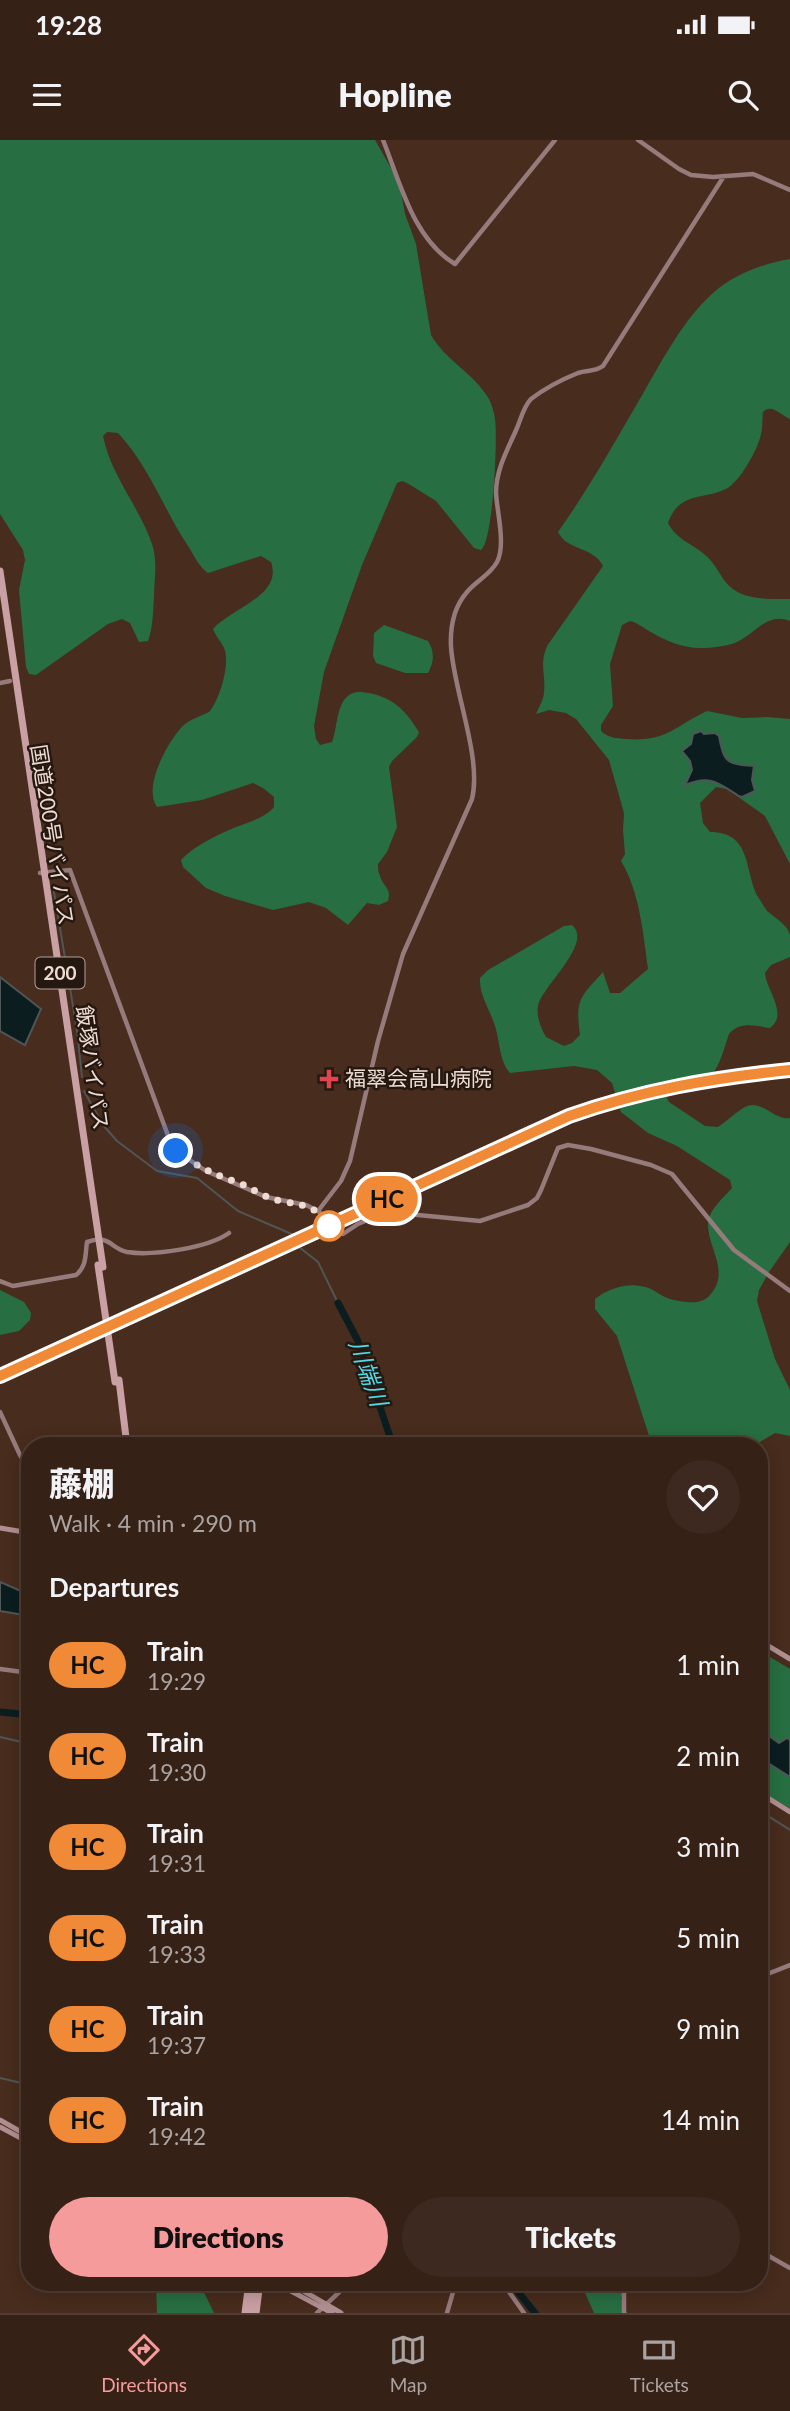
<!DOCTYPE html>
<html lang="en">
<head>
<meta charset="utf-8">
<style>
	:root { --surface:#362116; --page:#3d291f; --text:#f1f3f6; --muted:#aaa3a1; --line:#503e35; --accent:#f59b9b }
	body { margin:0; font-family:Lato,"Noto Sans JP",sans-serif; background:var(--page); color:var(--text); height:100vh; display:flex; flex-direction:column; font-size:26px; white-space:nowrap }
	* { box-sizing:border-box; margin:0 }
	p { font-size:23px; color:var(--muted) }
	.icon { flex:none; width:38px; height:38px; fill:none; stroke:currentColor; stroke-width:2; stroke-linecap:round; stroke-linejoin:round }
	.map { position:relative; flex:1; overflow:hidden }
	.panel { position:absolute; left:21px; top:1297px; width:747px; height:854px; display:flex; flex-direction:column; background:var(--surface); border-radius:28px; box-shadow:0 4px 18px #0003,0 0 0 2px var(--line) }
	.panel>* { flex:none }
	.badge { padding:0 14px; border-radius:23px; font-size:24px; line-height:46px }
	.you { position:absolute; width:35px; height:35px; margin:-18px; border:5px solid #fff; border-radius:50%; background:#1a73e8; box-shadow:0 0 0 10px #1a73e833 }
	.map>.badge { position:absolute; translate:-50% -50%; box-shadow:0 0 0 4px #fff }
	h2 { padding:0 28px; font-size:26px; line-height:63px }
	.round { display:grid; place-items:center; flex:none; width:74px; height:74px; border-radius:37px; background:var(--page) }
	.overview { display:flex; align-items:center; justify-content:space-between; height:119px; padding:0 28px }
	h1 { font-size:33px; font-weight:800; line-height:52px }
	.button { display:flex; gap:14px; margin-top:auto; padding:14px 28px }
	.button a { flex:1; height:80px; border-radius:42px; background:var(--accent); color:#111; font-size:28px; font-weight:800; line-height:80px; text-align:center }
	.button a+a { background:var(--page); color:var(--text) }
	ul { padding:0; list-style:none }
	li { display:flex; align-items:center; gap:21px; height:91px; padding:0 28px }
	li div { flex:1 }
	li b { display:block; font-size:26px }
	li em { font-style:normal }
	li .badge { min-width:77px; font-weight:700; text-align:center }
	.status { display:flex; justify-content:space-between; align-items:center; height:49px; padding:0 35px; background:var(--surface); direction:ltr }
	.status svg { height:19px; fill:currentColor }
	header { display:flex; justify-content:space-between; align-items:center; height:91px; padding:0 28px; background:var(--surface); font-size:32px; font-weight:800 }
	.tab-bar { display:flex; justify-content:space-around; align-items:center; height:98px; border-top:2px solid var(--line); background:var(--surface); font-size:19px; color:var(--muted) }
	.tab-bar a { display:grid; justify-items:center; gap:4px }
	.tab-bar .current { color:var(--accent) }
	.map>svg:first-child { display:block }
</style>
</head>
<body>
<div class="status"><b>19:28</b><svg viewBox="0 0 49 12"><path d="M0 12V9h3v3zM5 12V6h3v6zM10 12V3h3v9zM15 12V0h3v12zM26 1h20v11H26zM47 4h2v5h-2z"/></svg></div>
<header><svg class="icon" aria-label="menu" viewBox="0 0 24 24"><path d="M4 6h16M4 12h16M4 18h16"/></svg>Hopline<svg class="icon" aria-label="search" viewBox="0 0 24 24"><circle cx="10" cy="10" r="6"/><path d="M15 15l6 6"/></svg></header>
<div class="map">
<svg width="790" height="2173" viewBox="0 0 790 2173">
	<rect width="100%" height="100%" fill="#482c1d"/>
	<path fill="#276e42" d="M 0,0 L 375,0 L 395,35 L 401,52 L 405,74 L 416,104 L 431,195 C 445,220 474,233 489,259 C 492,265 494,272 495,279 C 498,298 493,402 481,410 L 474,408 L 436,361 L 407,343 L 402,341 L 397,343 L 362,425 L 324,532 L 314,586 L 316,599 L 320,605 L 332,602 C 337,589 336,572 344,560 C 351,551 358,551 369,553 C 394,558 406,571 419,592 L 417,597 L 392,621 L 389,627 L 397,687 L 387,712 L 378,724 C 378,728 378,732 380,736 C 383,747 392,748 388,761 L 379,765 L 367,763 L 348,785 L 326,768 L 309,762 L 273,770 L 225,756 L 206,748 L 183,727 L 181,720 C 193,707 213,697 229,690 C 244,683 263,680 274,667 L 274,657 L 263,648 L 253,643 L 202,660 L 157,667 C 143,648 166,605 180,589 C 187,580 199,577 209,572 C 219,561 231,523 224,508 C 221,501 216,497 213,489 C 231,468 283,456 271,422 L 261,416 L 208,433 C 199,427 194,415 188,406 C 164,370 149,326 118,293 L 107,292 L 103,296 C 111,336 139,366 152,404 C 158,421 154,441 154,458 C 153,472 153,488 148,501 L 139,502 L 130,483 L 122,479 L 108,484 L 36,535 L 29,534 L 26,527 L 19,450 L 25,420 L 23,410 L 0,374 Z
		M 790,119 L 790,279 C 781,275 771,263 763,272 C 762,279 763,287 761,294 C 758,309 740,342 726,349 C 704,360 679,351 668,383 C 677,400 690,402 704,414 C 713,421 718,431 724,440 C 739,461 767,459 790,459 L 790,481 C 767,472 756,493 737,502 C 728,506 711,508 700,508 C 682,508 664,500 649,491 C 642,487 638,483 630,481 L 622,485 L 610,524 L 613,566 L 601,585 L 601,591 C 608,598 616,598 626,599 C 667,602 673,587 707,571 L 742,578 L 768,577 L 790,579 L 790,724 L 765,676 L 727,649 L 716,647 L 700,663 L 703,683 L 710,692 C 752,692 744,730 758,757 C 761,761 764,767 767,771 C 775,778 787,784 790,795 C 790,801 790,811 790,817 L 771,825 L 765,833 C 766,850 789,874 770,888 C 755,886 740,881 729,894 C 721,917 718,939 693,947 C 683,950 675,950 666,956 L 669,962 L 705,986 L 718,987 C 727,981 737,971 747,966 C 762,960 775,981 790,978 L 790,1102 L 769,1132 L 759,1150 L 757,1161 L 775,1219 L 790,1250 L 790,1296 L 775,1293 L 755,1305 L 652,1305 L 617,1196 L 595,1169 L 595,1159 C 611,1147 631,1141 651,1149 C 657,1152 663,1157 670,1159 C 683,1162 701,1166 710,1155 C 731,1131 707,1108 708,1083 C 709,1070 724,1057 732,1048 L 730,1040 L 677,1006 L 648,993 L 621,972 L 612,943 L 597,930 L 574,926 L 510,933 C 499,920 500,902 495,886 C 490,869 479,856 480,838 L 488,830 L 564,786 L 572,785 C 594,803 542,846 538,866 C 536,877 541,888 546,897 L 564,906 L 572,903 L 580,895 C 575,860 580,857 603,832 L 610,853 L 620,853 L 648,829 C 643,793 640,753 621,721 L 625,714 L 623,690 L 624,673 L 609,620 L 576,579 L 566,573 L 549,570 L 536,574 C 539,567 544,559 544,552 C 546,534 539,525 547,506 L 603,426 C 593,406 567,411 558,392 C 590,347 617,298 645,250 C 664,217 684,179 713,153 C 734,134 762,124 790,119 Z
		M 384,485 L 428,501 C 435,512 434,522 428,533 L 405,533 L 376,523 L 373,516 L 374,493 Z
		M 0,1150 L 24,1162 L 31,1173 L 30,1180 L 19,1191 L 0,1195 Z
		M 760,1511 L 790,1529 L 790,1669 L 760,1651 Z
		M 156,2142 L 199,2142 L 214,2173 L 157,2173 Z
		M 541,2142 L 637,2142 L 621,2158 L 627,2173 L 594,2173 L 582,2146 L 576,2145 L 551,2151 Z"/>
	<path fill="#0b1d1f" stroke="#4f5655" stroke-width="2" d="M 701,591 L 704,594 L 715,593 L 719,596 C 724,623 727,624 754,626 L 752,640 L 755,651 L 742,657 L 739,656 C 717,642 710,635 685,645 L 692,630 L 690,621 L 682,611 L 691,604 L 693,594 Z
		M 0,837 L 41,869 L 25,905 L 0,891 Z
		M 0,1442 L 30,1455 L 30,1476 L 0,1471 Z
		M 760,1582 L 762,1585 L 762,1591 L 779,1603 L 787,1598 L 790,1600 L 790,1637 L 760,1618 Z"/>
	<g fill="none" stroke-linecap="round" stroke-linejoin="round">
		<path stroke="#4f5655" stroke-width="2" d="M 53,746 L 77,890 L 82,937
			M 84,951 L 103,985 L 117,1001 L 157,1031 L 197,1038 L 238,1071 L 294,1095 L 299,1107 L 318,1122 L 338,1163
			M 0,1597 L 30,1604
			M 760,1671 L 790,1690
			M 0,1938 L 30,1945"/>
		<path stroke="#0b1d1f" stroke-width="7" d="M 338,1163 L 358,1201 L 393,1306
			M 0,1572 L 30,1575
			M 510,2142 L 535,2173"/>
		<path stroke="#967b7d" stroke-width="4.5" d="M 383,0 C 400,42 413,99 455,124 L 555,0
			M 638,0 L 679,29 L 691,35 L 713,37 L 753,34 L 790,50
			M 0,543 L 10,541
			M 40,733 L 70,730 L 170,1001 L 176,1011 L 206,1031 L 266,1057 L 306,1065 L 318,1071 L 343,1094 L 358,1084 L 387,1072 L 480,1081 L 528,1065 L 537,1058 L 541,1050 L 558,1008 L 568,1005 L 591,1009 L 651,1025 L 672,1034 L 734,1110 L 790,1151
			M 318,1071 L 341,1041 L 350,1021 L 378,901 L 403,814 L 472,659 C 482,618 454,552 451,507 C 450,488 454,467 467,452 C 476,441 490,435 497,422 C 506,405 497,372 496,353 C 496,329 508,309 517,288 C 521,278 524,266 531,259 C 544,249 563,239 578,233 C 587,230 595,232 603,226 L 724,36
			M 0,1141 L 13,1146 L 76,1135 C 87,1126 85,1115 87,1102 C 111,1094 109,1108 127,1112 C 153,1116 208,1108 229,1093
			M 0,1272 L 20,1315 L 30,1331
			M 0,1529 L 30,1533
			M 760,1837 L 790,1825
			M 760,2111 L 790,2128
			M 502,2142 L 524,2173
			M 317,2173 L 350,2142
			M 447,2173 L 456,2142
			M 624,2173 L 624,2142"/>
		<path stroke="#b18e91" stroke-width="5" d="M 0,1388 L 30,1393
			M 760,1501 L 790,1519
			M 760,1653 L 790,1672
			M 0,1980 L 30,1997
			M 0,1987 L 30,2003
			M 274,2142 L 332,2173
			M 288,2142 L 341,2173"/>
		<path stroke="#c9a0a3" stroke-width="7" d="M 0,431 L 103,1127
			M 119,1240 L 127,1306
			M 245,2173 L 249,2142
			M 251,2173 L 254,2142
			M 256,2173 L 260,2142"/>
		<path stroke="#9e877b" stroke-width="2" stroke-dasharray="3.5 7" stroke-linecap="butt" d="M 0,1242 L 570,978 L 671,948 L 722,939 L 790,932"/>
		<path stroke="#c9a0a3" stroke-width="7" d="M 98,1125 L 115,1242"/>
	</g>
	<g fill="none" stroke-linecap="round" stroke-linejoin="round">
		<defs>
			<path id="line" d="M 0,1236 L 569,976 C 643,950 712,938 790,930"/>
		</defs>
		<use href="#line" stroke="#fff" stroke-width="16"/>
		<use href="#line" stroke="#f08a37" stroke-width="10"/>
		<path stroke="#eedbd2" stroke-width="7" stroke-dasharray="0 12.6" d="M 176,1011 C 200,1029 217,1035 244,1045 C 252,1049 260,1054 268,1057 C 293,1067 313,1059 329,1086"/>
	</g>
	<path fill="#e0444e" stroke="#251811" stroke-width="2.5" d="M325.5 928.5h7v7h7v7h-7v7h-7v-7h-7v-7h7z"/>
	<circle fill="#fff" stroke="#f08a37" stroke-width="3.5" cx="329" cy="1086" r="14"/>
	<g text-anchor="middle" stroke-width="5" stroke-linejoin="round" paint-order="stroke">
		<rect fill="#251811" stroke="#b2a098" stroke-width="2" x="35.5" y="817.5" width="49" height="31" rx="5"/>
		<g font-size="19" font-weight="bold" fill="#eedbd2">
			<text x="60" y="840">200</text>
		</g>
		<g font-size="21" fill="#eedbd2" stroke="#251811">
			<text transform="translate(52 695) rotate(81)" y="7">国道200号バイパス</text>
			<text transform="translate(92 928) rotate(82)" y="7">飯塚バイパス</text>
		</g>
		<g font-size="21" fill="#eedbd2" stroke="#251811" text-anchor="start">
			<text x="345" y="946">福翠会高山病院</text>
		</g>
		<g font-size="23" font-style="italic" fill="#4fdae8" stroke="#251811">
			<text transform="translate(368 1233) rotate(70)" y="8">川端川</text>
		</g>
	</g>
</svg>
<div class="you" style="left:176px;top:1011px"></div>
<b class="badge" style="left:387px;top:1059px;background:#f08a37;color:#111">HC</b>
<section class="panel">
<div class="overview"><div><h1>藤棚</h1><p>Walk · 4 min · 290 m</p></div><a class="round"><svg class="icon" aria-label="heart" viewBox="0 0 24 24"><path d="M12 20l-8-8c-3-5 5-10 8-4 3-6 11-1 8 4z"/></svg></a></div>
<h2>Departures</h2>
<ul>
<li><span class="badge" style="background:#f08a37;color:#111">HC</span><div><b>Train</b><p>19:29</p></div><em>1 min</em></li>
<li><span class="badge" style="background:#f08a37;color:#111">HC</span><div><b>Train</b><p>19:30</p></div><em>2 min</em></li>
<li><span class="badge" style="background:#f08a37;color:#111">HC</span><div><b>Train</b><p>19:31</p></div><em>3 min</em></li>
<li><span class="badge" style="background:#f08a37;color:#111">HC</span><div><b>Train</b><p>19:33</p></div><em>5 min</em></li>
<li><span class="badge" style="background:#f08a37;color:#111">HC</span><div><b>Train</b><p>19:37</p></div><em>9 min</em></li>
<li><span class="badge" style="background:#f08a37;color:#111">HC</span><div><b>Train</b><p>19:42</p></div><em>14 min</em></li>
</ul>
<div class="button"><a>Directions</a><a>Tickets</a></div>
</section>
</div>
<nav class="tab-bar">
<a class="current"><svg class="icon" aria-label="directions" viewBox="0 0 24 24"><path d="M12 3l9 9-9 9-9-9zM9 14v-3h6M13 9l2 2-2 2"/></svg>Directions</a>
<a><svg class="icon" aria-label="map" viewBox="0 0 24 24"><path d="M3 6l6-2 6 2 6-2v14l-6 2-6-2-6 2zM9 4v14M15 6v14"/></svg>Map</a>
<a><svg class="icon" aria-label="tickets" viewBox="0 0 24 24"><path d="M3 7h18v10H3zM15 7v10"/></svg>Tickets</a>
</nav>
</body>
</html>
